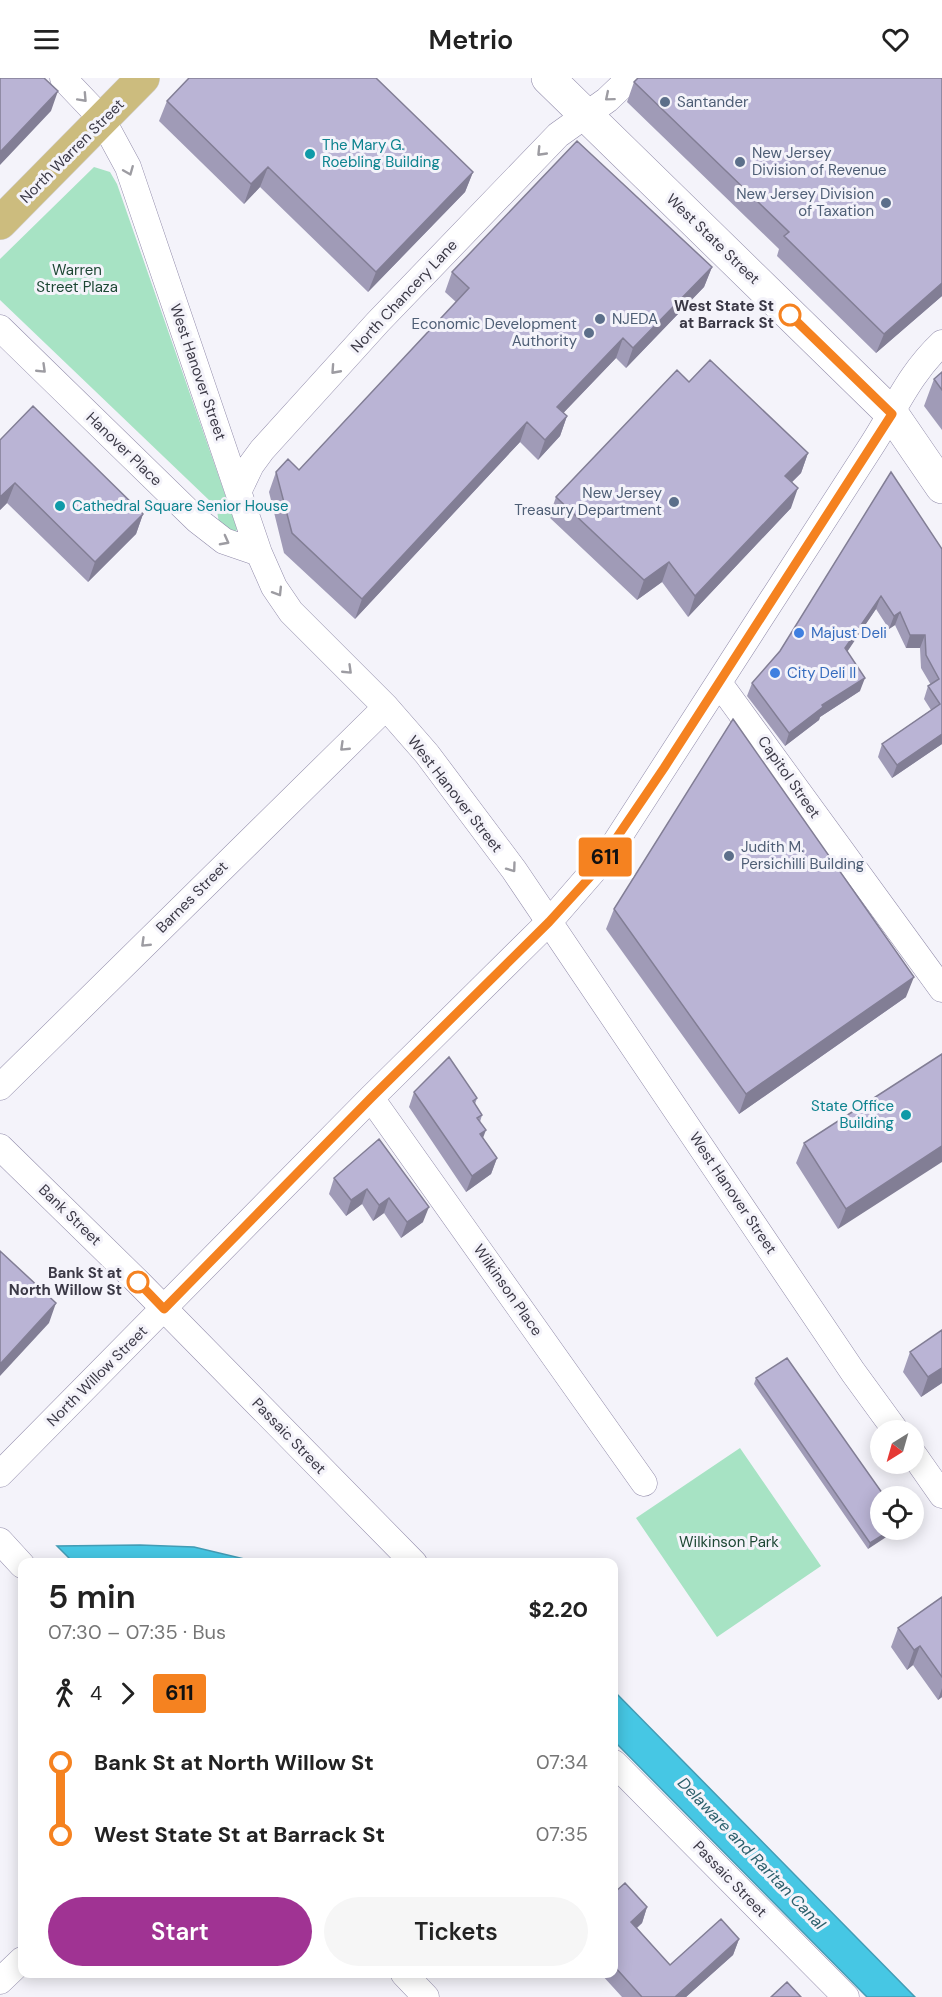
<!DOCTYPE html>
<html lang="en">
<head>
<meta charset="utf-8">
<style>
	:root { --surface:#fff; --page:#f6f6f6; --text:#222; --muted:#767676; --accent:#a03393 }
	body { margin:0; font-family:"DM Sans",sans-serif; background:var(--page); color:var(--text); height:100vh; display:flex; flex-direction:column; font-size:22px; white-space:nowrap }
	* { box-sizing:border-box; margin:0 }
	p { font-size:20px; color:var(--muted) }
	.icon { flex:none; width:33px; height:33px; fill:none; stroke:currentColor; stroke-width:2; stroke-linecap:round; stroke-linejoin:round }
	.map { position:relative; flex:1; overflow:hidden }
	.drawer { position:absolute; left:18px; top:1480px; width:600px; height:420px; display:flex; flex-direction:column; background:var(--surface); border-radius:12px; box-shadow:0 3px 15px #0003 }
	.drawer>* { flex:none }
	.badge { padding:0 12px; border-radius:4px; font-size:21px; line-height:39px }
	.needle { width:39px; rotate:217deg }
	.buttons { position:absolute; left:870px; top:1342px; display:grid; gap:12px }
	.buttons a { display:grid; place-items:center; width:54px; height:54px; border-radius:50%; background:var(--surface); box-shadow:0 3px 15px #0003; font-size:30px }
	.map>.badge { position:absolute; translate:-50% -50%; box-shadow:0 0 0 3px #fff }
	.legs { display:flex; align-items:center; gap:9px; height:66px; padding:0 30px; font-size:20px }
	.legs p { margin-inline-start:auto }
	.summary { display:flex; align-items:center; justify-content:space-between; height:102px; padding:0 30px }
	h1 { font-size:33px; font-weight:600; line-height:45px }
	.primary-button { display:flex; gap:12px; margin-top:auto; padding:12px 30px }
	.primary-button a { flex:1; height:69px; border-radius:36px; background:var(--accent); color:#fff; font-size:24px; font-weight:600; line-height:69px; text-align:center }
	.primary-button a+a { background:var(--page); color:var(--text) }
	ul { padding:0 30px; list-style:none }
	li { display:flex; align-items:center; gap:21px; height:72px; font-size:22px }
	li i { display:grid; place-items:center; width:9px; height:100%; margin:0 8px; background:currentColor }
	li i::after { content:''; width:15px; height:15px; margin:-8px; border:4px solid; border-radius:50%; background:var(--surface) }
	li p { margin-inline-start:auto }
	li:first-child i { background:linear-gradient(#0000 50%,currentColor 0) }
	li:last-child i { background:linear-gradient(currentColor 50%,#0000 0) }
	header { display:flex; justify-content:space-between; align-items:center; height:78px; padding:0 30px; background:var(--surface); font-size:27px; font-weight:600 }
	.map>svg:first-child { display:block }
</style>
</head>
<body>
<header><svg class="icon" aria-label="menu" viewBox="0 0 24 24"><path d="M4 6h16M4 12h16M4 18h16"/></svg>Metrio<svg class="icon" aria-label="heart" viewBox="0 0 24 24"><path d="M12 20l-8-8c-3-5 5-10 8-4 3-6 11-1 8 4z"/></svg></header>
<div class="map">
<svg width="942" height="1919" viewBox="0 0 942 1919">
	<rect width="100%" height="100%" fill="#f4f3fa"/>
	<path fill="#a7e3c4" d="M 94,89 L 110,94 L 117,106 L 237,451 L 235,457 L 219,445 L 217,433 L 210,423 L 0,222 L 0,181 Z
		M 740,1370 L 821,1488 L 717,1559 L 636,1440 Z"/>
	<path fill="#46c7e4" stroke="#439cb5" stroke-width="1.5" d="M 140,1467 L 194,1469 L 261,1485 L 74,1485 L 57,1468 Z
		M 614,1613 L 915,1919 L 867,1919 L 614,1663 Z"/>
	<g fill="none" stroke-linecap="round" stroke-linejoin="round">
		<defs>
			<path id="minor" d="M 63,0 L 102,41 L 128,89 L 259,475 L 274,509 L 291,534 L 386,629 L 427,676 L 514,792 L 853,1294 L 896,1353
				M 0,250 L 197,442 L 224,463 L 259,475
				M 239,412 L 251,387 L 262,372 L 378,244 L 558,57 L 607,22 L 630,0
				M 719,605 L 942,911
				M 0,1009 L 386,629
				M 371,1020 L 644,1405
				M 0,1069 L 138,1204 L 414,1485
				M 914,1377 L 942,1417
				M 0,1396 L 371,1020 L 549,844 L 608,776 L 870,370 C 895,332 908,297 942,265
				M 0,1463 L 22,1487
				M 614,1685 L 846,1919
				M 404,1896 L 426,1919
				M 0,1903 L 22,1882"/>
			<path id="tertiary" d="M 548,0 L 892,336 L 942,409"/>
			<path id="primary" d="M 0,145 L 143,0"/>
		</defs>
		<use href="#minor" stroke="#918baa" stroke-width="27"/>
		<use href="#tertiary" stroke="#918baa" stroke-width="34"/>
		<use href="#primary" stroke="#d0cfd3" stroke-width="34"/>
		<use href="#minor" stroke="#fff" stroke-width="26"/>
		<use href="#tertiary" stroke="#fff" stroke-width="33"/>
		<use href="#primary" stroke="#ccbc7e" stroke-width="33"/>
	</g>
	<path fill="#a09bb7" d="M 942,0 L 942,218 L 876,275 L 777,178 L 779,171 L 627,24 L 634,4 Z
		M 167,23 L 473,94 L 465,114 L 368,214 L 260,109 L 244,126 L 159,43 Z
		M 712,189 L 704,209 L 626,290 L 616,280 L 563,335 L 567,338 L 560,358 L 538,382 L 520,364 L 355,541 L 284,475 L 269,414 L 276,394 L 299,392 L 456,224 L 445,214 L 452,194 Z
		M 934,301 L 942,312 L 942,352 L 924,328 Z
		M 689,304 L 808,375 L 801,395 L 792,404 L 791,430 L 688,539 L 662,504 L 637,522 L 549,439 L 556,419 Z
		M 0,362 L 143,436 L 136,456 L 88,504 L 7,425 L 0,432 Z
		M 942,471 L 942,666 L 892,700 L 878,679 L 882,666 L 931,632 L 924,621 L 928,608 L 931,607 L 921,590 L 920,570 L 906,570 L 895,547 L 889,551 L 876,531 L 847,573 L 860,613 L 820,639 L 819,642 L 785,668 L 747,618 L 752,605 Z
		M 614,831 L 906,919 L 739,1036 L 606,851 Z
		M 942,976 L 838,1151 L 796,1085 L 804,1065 Z
		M 414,1014 L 477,1020 L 475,1026 L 482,1037 L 480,1044 L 483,1060 L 497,1080 L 491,1096 L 466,1114 L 409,1029 Z
		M 379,1061 L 423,1144 L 401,1160 L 384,1135 L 373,1143 L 362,1126 L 346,1138 L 329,1116 L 334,1100 Z
		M 910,1274 L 942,1305 L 921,1319 L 903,1294 Z
		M 756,1300 L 880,1452 L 868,1471 L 754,1306 Z
		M 942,1519 L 942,1619 L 938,1622 L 913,1587 L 907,1592 L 891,1569 L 898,1550 Z
		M 614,1815 L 647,1829 L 642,1845 L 637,1850 L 670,1887 L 739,1861 L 733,1877 L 686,1919 L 622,1919 L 601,1896 L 614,1896 Z"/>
	<path fill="#827e95" d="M 58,13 L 51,33 L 0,87 L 0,74 Z
		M 268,89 L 260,109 L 244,126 L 251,106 Z
		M 473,94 L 465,114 L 368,214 L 376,194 Z
		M 712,189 L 704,209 L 626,290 L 633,270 Z
		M 942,205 L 942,218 L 876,275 L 884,256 Z
		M 623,260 L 616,280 L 550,349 L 557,329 Z
		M 567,338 L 560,358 L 538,382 L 545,362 Z
		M 527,344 L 520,364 L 355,541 L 362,521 Z
		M 808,375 L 801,395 L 778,418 L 785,398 Z
		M 15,405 L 7,425 L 0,432 L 0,419 Z
		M 798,410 L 791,430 L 688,539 L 695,518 Z
		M 143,436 L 136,456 L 88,504 L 95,484 Z
		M 669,484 L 662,504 L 637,522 L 644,502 Z
		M 881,518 L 876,531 L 841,583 L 845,570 Z
		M 900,534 L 895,547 L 889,551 L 894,538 Z
		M 910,557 L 925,557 L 920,570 L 906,570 Z
		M 865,600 L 860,613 L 820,639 L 819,642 L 785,668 L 789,655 L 822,627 Z
		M 942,656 L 942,666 L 892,700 L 897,687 Z
		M 914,899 L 906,919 L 739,1036 L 746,1016 Z
		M 486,1052 L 480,1068 L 480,1056 Z
		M 942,1068 L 942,1084 L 838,1151 L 846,1131 Z
		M 497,1080 L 491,1096 L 466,1114 L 472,1098 Z
		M 367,1111 L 362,1126 L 346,1138 L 351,1122 Z
		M 389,1120 L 384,1135 L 373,1143 L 379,1127 Z
		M 429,1129 L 423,1144 L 401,1160 L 407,1144 Z
		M 56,1225 L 49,1245 L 0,1298 L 0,1286 Z
		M 942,1290 L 942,1305 L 921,1319 L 928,1299 Z
		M 891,1452 L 897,1452 L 868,1471 L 870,1465 Z
		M 920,1568 L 913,1587 L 907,1592 L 914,1572 Z
		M 942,1610 L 942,1619 L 938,1622 Z
		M 647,1829 L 642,1845 L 626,1859 L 631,1844 Z
		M 739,1861 L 733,1877 L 686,1919 L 675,1919 Z"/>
	<path fill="#bab4d5" stroke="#827e95" stroke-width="1.5" d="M 0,0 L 44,0 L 58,13 L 0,74 Z
		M 189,0 L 376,0 L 473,94 L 376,194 L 268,89 L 251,106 L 167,23 Z
		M 638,0 L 942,0 L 942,205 L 884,256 L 784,158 L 789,154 L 634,4 Z
		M 577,63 L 712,189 L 633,270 L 623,260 L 557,329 L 567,338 L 545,362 L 527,344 L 362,521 L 292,455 L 276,394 L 288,381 L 299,392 L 469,210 L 452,194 Z
		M 710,282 L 808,375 L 785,398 L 798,410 L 695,518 L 669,484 L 644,502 L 556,419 L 677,292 L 689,304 Z
		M 942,294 L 942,312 L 934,301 Z
		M 33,328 L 143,436 L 95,484 L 15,405 L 0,419 L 0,362 Z
		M 891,394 L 942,471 L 942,656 L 897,687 L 882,666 L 940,626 L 928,608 L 939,601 L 926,577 L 925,557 L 910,557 L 900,534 L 894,538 L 881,518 L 845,570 L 865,600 L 822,627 L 823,629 L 789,655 L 752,605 L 780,573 Z
		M 733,641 L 914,899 L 746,1016 L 614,831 Z
		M 942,976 L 942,1068 L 846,1131 L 804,1065 Z
		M 449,979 L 477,1020 L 473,1023 L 482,1037 L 477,1040 L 486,1052 L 480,1056 L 497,1080 L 472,1098 L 414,1014 Z
		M 379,1061 L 429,1129 L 407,1144 L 389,1120 L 379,1127 L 367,1111 L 351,1122 L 334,1100 Z
		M 0,1173 L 56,1225 L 0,1286 Z
		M 942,1252 L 942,1290 L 928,1299 L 910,1274 Z
		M 787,1280 L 885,1419 L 880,1419 L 880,1452 L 891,1452 L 870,1465 L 756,1300 Z
		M 942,1519 L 942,1599 L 920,1568 L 914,1572 L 898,1550 Z
		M 625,1805 L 647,1829 L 631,1844 L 670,1887 L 721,1841 L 739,1861 L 675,1919 L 642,1919 L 614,1888 L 614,1815 Z
		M 787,1904 L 801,1919 L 771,1919 Z"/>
	<defs><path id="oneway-chevron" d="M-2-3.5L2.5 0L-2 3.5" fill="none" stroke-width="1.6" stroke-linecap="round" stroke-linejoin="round" transform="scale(1.5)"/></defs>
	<g stroke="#9d9ca2">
		<use href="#oneway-chevron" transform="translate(609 19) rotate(140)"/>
		<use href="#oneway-chevron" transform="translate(83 20) rotate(47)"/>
		<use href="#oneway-chevron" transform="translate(541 74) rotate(134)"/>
		<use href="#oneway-chevron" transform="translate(129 93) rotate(68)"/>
		<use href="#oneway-chevron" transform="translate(42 291) rotate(44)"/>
		<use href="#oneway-chevron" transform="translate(335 292) rotate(132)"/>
		<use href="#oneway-chevron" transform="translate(225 463) rotate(28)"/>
		<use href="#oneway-chevron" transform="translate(278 514) rotate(58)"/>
		<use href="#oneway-chevron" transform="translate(348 592) rotate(44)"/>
		<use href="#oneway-chevron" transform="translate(344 669) rotate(136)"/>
		<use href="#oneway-chevron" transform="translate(512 790) rotate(54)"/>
		<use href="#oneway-chevron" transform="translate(145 865) rotate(136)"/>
	</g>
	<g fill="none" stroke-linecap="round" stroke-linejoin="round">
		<defs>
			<path id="line-1" d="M 138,1204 L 164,1231 L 371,1020 L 549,844 L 590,799 L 664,690 L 892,336 L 790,237"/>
		</defs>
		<use href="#line-1" stroke="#fff" stroke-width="14"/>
		<use href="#line-1" stroke="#f58220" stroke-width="9"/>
	</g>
	<g fill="#5c6f8a" stroke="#f4f3fa" stroke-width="2">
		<circle cx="665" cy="24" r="6"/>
		<circle cx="740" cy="84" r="6"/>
		<circle cx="886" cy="125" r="6"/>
		<circle cx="600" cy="241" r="6"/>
		<circle cx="589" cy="255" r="6"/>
		<circle cx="674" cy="424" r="6"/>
		<circle cx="729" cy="778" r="6"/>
	</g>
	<g fill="#0f9aa8" stroke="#f4f3fa" stroke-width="2">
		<circle cx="310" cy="76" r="6"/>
		<circle cx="60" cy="428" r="6"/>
		<circle cx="906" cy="1037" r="6"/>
	</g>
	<g fill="#fff" stroke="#f58220" stroke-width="3">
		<circle cx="790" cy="237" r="10"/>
		<circle cx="138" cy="1204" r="10"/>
	</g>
	<g fill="#3f7fe0" stroke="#f4f3fa" stroke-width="2">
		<circle cx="799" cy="555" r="6"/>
		<circle cx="775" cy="595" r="6"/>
	</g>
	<g text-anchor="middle" stroke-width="6" stroke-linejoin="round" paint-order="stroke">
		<g font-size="15" fill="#4e5e75" stroke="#f4f3fa" text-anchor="start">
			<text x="677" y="29">Santander</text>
			<text x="752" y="80">New Jersey<tspan x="752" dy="17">Division of Revenue</tspan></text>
			<text x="874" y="121" text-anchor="end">New Jersey Division<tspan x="874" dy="17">of Taxation</tspan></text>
			<text x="612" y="246">NJEDA</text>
			<text x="577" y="251" text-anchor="end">Economic Development<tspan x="577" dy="17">Authority</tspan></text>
			<text x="662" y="420" text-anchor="end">New Jersey<tspan x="662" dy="17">Treasury Department</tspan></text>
			<text x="741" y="774">Judith M.<tspan x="741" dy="17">Persichilli Building</tspan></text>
		</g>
		<g font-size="15" fill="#0d838f" stroke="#f4f3fa" text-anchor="start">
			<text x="322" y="72">The Mary G.<tspan x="322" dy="17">Roebling Building</tspan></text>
			<text x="72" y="433">Cathedral Square Senior House</text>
			<text x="894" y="1033" text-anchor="end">State Office<tspan x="894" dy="17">Building</tspan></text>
		</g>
		<g font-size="15" fill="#3b3946" stroke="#f4f3fa">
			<text transform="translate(72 73) rotate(-45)" y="5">North Warren Street</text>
			<text transform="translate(713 161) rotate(44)" y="5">West State Street</text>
			<text transform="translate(404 218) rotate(-47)" y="5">North Chancery Lane</text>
			<text transform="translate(198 294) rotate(71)" y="5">West Hanover Street</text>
			<text transform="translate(124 371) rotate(44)" y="5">Hanover Place</text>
			<text transform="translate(789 699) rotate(55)" y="5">Capitol Street</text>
			<text transform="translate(455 716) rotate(52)" y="5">West Hanover Street</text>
			<text transform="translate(192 819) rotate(-45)" y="5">Barnes Street</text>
			<text transform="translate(733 1115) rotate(56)" y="5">West Hanover Street</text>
			<text transform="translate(70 1137) rotate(44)" y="5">Bank Street</text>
			<text transform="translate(508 1212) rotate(55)" y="5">Wilkinson Place</text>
			<text transform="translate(97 1298) rotate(-45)" y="5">North Willow Street</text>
			<text transform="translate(289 1358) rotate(46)" y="5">Passaic Street</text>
			<text transform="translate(730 1801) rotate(46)" y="5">Passaic Street</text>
		</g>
		<g font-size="15" fill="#1d4734" stroke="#f4f3fa">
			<text x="77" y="197">Warren<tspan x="77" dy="17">Street Plaza</tspan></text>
			<text x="729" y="1469">Wilkinson Park</text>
		</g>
		<g font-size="15" font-weight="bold" fill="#3b3946" stroke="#f4f3fa" text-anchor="end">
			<text x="774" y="233">West State St<tspan x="774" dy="17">at Barrack St</tspan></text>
			<text x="122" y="1200">Bank St at<tspan x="122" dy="17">North Willow St</tspan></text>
		</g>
		<g font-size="15" fill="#366cbe" stroke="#f4f3fa" text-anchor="start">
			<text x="811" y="560">Majust Deli</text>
			<text x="787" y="600">City Deli II</text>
		</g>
		<g font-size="16" font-style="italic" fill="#2c606c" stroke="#f4f3fa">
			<text transform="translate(752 1775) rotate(46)" y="6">Delaware and Raritan Canal</text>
		</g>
	</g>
</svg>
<div class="buttons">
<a><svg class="needle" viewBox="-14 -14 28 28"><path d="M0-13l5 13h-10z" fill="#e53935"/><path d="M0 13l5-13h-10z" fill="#767676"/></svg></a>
<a><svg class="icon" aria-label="locate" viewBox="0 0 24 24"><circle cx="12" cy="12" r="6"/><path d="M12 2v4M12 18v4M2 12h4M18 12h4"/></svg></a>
</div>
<b class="badge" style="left:605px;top:779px;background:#f58220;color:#111">611</b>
<section class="drawer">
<div class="summary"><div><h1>5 min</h1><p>07:30 – 07:35 · Bus</p></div><b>$2.20</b></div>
<div class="legs"><svg class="icon" aria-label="walk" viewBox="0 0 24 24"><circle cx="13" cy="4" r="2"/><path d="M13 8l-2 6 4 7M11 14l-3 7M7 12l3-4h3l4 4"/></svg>4<svg class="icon" aria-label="forward" viewBox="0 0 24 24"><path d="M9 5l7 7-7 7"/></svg><b class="badge" style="background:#f58220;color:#111">611</b></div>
<ul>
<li><i style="color:#f58220"></i><b>Bank St at North Willow St</b><p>07:34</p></li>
<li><i style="color:#f58220"></i><b>West State St at Barrack St</b><p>07:35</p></li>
</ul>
<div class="primary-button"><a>Start</a><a>Tickets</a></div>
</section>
</div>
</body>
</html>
